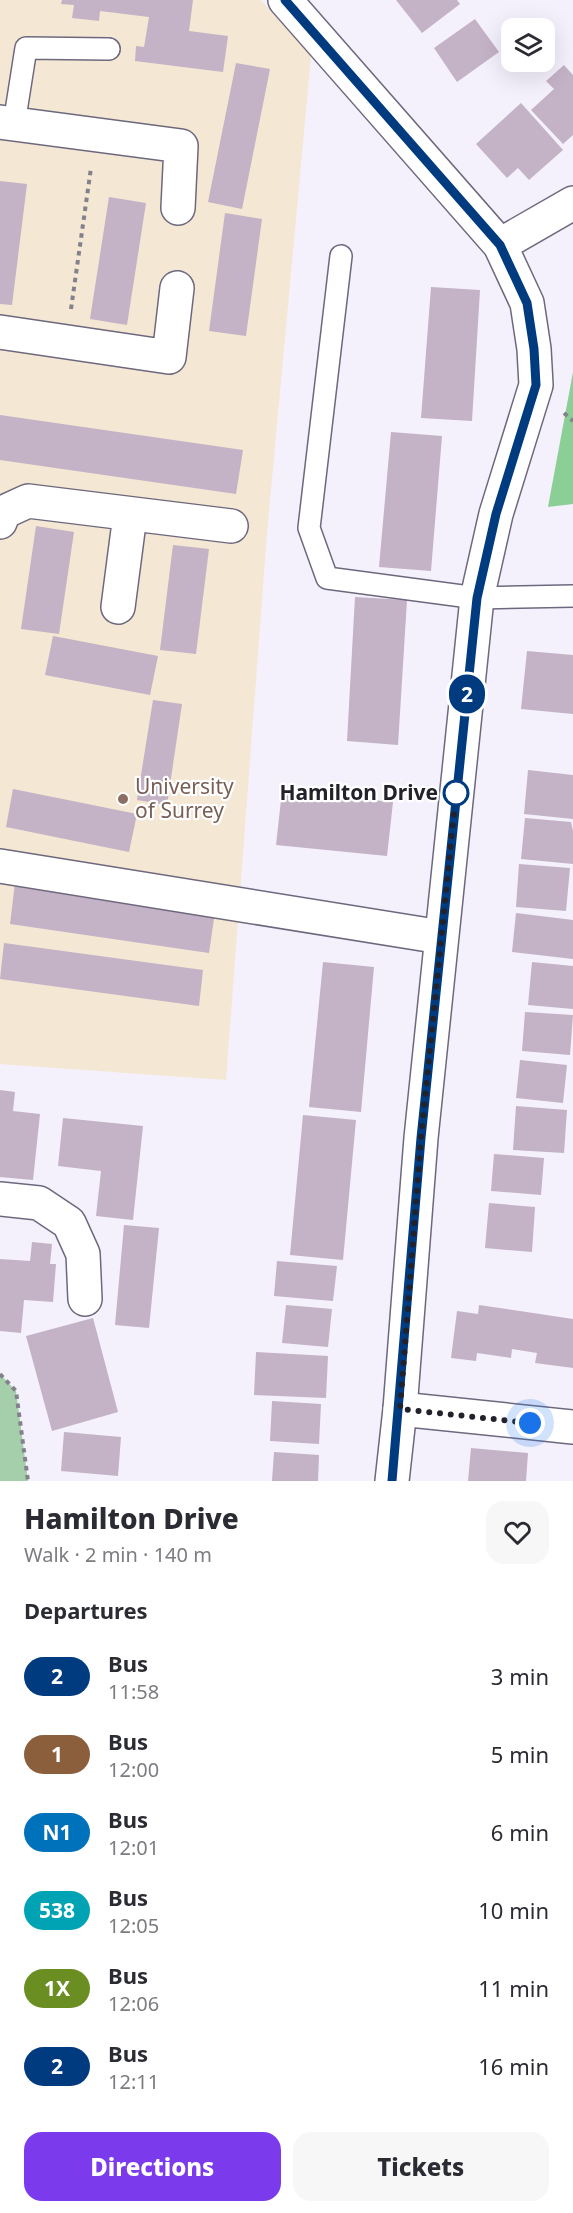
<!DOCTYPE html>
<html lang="en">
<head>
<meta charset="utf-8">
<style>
	:root { --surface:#fff; --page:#f7f7f7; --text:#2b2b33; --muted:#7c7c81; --accent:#7c3aed }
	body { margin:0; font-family:"Noto Sans",sans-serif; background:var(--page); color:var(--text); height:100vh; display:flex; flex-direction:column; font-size:22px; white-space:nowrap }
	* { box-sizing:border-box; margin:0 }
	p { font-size:20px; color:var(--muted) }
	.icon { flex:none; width:33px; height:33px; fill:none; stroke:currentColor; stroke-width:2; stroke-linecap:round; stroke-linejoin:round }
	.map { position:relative; height:1481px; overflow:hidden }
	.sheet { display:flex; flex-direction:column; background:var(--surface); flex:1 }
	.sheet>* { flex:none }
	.badge { padding:0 12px; border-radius:20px; font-size:21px; line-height:39px }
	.fabs { position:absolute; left:501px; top:18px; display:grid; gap:12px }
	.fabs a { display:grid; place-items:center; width:54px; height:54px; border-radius:12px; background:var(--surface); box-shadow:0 6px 24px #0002; font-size:30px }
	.you { position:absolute; width:30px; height:30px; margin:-15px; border:4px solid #fff; border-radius:50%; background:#1a73e8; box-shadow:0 0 0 9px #1a73e833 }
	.map>.badge { position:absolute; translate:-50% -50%; box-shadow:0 0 0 3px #fff }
	h2 { padding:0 24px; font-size:22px; line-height:54px }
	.round { display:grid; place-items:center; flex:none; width:63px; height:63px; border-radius:18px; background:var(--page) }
	.overview { display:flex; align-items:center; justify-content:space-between; height:102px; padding:0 24px }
	h1 { font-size:28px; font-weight:800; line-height:45px }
	.cta { display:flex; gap:12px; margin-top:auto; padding:12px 24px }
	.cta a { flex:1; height:69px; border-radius:18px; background:var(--accent); color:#fff; font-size:24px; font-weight:800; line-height:69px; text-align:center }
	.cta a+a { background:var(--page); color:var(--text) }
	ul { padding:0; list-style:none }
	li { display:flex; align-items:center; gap:18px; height:78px; padding:0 24px }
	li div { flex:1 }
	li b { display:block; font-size:22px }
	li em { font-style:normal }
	li .badge { min-width:66px; font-weight:700; text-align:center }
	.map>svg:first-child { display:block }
</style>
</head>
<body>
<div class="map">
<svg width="573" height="1481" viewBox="0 0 573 1481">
	<rect width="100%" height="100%" fill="#f4f1fc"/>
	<path fill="#f4e7d3" d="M 0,0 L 261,0 L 311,56 L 267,533 L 226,1080 L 0,1064 Z"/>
	<path fill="#a5ceaa" d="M 0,1374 L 16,1391 L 28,1481 L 0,1481 Z"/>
	<path fill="#8bce96" d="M 573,372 L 573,504 L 548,507 Z"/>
	<path fill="#c4b2c6" d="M 62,0 L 193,0 L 189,31 L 228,36 L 223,72 L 135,61 L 136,46 L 144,47 L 149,17 L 100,11 L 99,21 L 72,18 L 74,5 L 61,4 Z
		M 396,0 L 457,0 L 460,4 L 422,33 Z
		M 475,19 L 499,52 L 457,82 L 434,48 Z
		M 236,63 L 270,69 L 242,209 L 208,202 Z
		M 564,65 L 573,75 L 573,135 L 563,144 L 531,110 L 554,89 L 546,81 Z
		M 521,103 L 563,150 L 529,180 L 518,168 L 507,178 L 476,144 Z
		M 0,181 L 27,184 L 12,305 L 0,304 Z
		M 109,197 L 146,203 L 127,325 L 90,319 Z
		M 225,213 L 262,219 L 246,336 L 209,331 Z
		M 431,287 L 480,290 L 472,421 L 421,418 Z
		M 0,415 L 243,450 L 236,494 L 0,460 Z
		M 391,432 L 442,436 L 431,571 L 379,567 Z
		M 36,526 L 74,532 L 59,634 L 21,629 Z
		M 173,545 L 209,549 L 196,654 L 160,650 Z
		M 355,597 L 407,600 L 398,745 L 347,741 Z
		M 53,636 L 158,656 L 150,695 L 45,675 Z
		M 527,651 L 573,655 L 573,714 L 521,709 Z
		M 153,700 L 182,704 L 167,805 L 137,800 Z
		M 528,770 L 573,775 L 573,819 L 524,814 Z
		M 13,789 L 137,814 L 129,852 L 6,827 Z
		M 282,791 L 393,802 L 387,856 L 276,845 Z
		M 525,818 L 571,822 L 573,831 L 573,864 L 521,859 Z
		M 519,864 L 570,868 L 566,911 L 516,907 Z
		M 15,883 L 215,912 L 209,953 L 10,924 Z
		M 516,913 L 573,920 L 573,959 L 512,952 Z
		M 4,943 L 203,970 L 199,1006 L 0,979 Z
		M 323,962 L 374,967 L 361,1112 L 309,1107 Z
		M 532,962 L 573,966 L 573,1009 L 528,1005 Z
		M 525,1012 L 573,1015 L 570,1055 L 522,1051 Z
		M 520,1060 L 567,1065 L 563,1103 L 516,1098 Z
		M 0,1090 L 15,1092 L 13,1111 L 40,1114 L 33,1180 L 0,1177 Z
		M 516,1106 L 567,1110 L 564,1153 L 513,1150 Z
		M 303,1115 L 356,1120 L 343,1260 L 290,1255 Z
		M 63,1118 L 143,1126 L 133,1220 L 96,1216 L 101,1171 L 58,1166 Z
		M 494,1154 L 544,1158 L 541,1195 L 491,1191 Z
		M 489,1203 L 535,1207 L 532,1252 L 485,1248 Z
		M 124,1225 L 159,1228 L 149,1328 L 115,1325 Z
		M 32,1242 L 52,1244 L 50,1264 L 56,1264 L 53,1302 L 24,1300 L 21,1333 L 0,1331 L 0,1259 L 30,1261 Z
		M 277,1261 L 337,1266 L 333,1301 L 274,1296 Z
		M 286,1305 L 332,1309 L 328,1347 L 282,1343 Z
		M 479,1305 L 573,1319 L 573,1368 L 535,1363 L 537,1353 L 512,1349 L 511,1358 L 477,1353 L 476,1361 L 451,1358 L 457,1311 L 478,1314 Z
		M 93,1318 L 118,1412 L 52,1431 L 26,1336 Z
		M 256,1352 L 328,1356 L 326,1398 L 254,1395 Z
		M 272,1401 L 321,1404 L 319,1444 L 270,1441 Z
		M 64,1432 L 121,1437 L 118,1476 L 61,1471 Z
		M 471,1448 L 528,1453 L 526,1481 L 468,1481 Z
		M 274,1452 L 319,1455 L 318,1481 L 272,1481 Z"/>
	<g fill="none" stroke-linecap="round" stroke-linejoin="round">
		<defs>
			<path id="lane" d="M 14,124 L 26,48 L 109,49
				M 341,256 L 309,528 L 327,578 L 477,598 L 573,596"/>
			<path id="street" d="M 0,122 L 181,146 L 178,208
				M 500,245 L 573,203
				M 0,332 L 169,357 L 177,288
				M 0,522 L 4,512 L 28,501 L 231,526
				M 118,607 L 130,515
				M 0,866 L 441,937
				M 0,1199 L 39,1203 L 69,1223 L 83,1254 L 85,1299
				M 400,1409 L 573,1427"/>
			<path id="secondary" d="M 285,0 L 500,245 L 527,303 L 534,349 L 536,385 L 496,514 L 477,598 L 421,1138 L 400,1409 L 392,1481"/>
		</defs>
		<use href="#lane" stroke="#6d687e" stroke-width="24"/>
		<use href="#street" stroke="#6d687e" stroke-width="36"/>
		<use href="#secondary" stroke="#6d687e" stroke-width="36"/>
		<path stroke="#83818b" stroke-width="4" stroke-dasharray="4.5 4.5" stroke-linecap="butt" d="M 71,309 L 91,168
			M 564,413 L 573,421
			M 0,1374 L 16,1391 L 28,1481"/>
		<use href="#lane" stroke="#fff" stroke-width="21"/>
		<use href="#street" stroke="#fff" stroke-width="33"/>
		<use href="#secondary" stroke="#fff" stroke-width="33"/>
	</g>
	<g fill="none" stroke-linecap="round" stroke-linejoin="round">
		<defs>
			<path id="line" d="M 285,0 L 500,245 L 527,303 L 534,349 L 536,385 L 496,514 L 477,598 L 421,1138 L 392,1481"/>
		</defs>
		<use href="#line" stroke="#fff" stroke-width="14"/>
		<use href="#line" stroke="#003b80" stroke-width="9"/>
		<path stroke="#23212a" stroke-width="6" stroke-dasharray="0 10.8" d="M 456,793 L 421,1138 L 400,1409 L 530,1423"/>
	</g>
	<circle fill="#fff" stroke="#003b80" stroke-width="3" cx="456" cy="793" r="12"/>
	<circle fill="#8d6e63" stroke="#fff" stroke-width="2" cx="123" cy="799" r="6"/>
	<g text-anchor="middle" stroke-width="4.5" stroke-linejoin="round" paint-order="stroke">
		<g font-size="21" fill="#785e54" stroke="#fff" text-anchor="start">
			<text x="135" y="794">University<tspan x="135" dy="24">of Surrey</tspan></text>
		</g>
		<g font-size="21" font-weight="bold" fill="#23212a" stroke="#fff" text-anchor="end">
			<text x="438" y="800">Hamilton Drive</text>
		</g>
	</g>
</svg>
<div class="fabs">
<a><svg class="icon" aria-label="layers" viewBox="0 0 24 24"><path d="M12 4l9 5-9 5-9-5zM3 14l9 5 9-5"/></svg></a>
</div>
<div class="you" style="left:530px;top:1423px"></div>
<b class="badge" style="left:467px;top:694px;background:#003b80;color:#fff">2</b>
</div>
<section class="sheet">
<div class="overview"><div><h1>Hamilton Drive</h1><p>Walk · 2 min · 140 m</p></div><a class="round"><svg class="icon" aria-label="heart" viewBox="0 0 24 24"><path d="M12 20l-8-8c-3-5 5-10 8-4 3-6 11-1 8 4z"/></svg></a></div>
<h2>Departures</h2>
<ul>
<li><span class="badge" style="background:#003b80;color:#fff">2</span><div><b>Bus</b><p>11:58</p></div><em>3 min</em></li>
<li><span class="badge" style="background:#8b5e3c;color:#fff">1</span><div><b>Bus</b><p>12:00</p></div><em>5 min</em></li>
<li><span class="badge" style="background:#0072bc;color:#fff">N1</span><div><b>Bus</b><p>12:01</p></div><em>6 min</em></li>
<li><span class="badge" style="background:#00a3b4;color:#fff">538</span><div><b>Bus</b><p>12:05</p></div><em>10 min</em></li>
<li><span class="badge" style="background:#6b8e23;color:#fff">1X</span><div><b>Bus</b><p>12:06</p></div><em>11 min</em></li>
<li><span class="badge" style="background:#003b80;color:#fff">2</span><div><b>Bus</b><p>12:11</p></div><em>16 min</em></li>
</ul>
<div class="cta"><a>Directions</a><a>Tickets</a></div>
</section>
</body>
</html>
